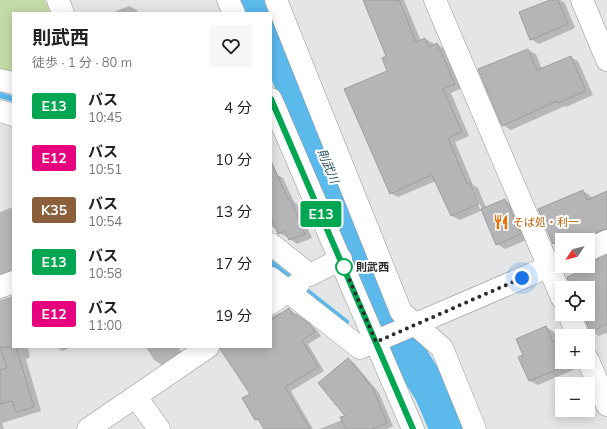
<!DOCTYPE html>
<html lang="ja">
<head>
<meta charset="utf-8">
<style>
	:root { --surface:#fff; --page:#f6f6f6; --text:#222; --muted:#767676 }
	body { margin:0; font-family:Mulish,"Noto Sans JP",sans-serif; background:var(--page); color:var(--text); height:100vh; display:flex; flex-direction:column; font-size:15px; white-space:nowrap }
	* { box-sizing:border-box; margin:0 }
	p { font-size:13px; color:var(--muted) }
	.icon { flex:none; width:22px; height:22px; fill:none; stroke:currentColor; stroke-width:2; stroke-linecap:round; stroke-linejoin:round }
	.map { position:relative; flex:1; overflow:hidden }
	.drawer { position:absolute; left:12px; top:12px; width:260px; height:336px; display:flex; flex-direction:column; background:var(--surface); border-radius:0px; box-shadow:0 2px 10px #0003 }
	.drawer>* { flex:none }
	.badge { padding:0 8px; border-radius:3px; font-size:14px; line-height:26px }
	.needle { width:26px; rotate:234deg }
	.tools { position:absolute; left:555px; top:233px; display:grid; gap:8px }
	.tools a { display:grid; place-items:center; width:40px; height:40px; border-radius:0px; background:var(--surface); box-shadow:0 2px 10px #0003; font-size:20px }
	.you { position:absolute; width:20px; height:20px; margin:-10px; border:3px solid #fff; border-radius:50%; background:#1a73e8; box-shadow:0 0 0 6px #1a73e833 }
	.map>.badge { position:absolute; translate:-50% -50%; box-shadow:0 0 0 2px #fff }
	.round { display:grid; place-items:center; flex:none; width:42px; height:42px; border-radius:0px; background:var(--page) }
	.summary { display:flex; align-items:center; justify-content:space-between; height:68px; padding:0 20px }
	h1 { font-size:19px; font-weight:700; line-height:30px }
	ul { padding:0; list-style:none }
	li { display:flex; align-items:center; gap:12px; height:52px; padding:0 20px }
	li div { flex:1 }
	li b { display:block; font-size:15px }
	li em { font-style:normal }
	li .badge { min-width:44px; font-weight:700; text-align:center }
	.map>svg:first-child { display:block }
</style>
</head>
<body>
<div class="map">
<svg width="607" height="429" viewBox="0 0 607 429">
	<rect width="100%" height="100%" fill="#e4e5e6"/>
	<path fill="#c5dba7" d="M 0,0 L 45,0 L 51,13 L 13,13 L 13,72 L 0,69 Z"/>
	<path fill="#0003" fill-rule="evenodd" d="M 363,0 L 404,0 L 421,41 L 425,39 L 433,43 L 434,46 L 437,44 L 444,49 L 462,88 L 451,93 L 469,136 L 455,142 L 473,185 L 478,188 L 486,208 L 505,200 L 513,205 L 529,239 L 505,249 L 497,244 L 483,210 L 460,220 L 452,216 L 436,181 L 398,197 L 390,193 L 387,57 ZM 470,185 L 472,185 L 482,209 L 480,209 Z
		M 552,0 L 560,0 L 565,3 L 575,28 L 539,44 L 531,39 Z
		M 129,6 L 137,10 L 138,13 L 111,13 Z
		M 528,50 L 536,54 L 542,69 L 570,57 L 578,61 L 593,95 L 566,107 L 565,106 L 511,130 L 503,125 Z
		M 276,174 L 283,178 L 294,202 L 297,204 L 312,238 L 297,244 L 290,239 L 289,236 L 286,237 L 279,233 L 276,227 L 274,228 L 271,226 L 271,176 Z
		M 583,191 L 591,196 L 592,198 L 607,191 L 607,236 L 588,240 L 565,240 L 570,236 L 558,241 L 558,243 L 562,242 L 562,248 L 554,244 L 539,210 Z
		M 13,207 L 13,276 L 0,282 L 0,212 Z
		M 588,263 L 607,263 L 607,336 L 606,333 L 599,336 L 590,331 L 584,314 L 588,314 L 588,288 L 572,288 L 581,272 L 579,266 L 588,266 Z
		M 13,296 L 13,347 L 30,347 L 28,348 L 30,357 L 26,359 L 41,411 L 2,423 L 4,429 L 0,429 L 0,300 Z
		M 289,309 L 316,329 L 321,336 L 308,344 L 324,371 L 291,391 L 313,429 L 265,429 L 262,422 L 256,419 L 251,394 L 228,347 L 271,347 L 271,316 L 280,313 L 282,314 Z
		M 546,327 L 554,332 L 560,345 L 562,346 L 562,362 L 578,362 L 580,367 L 538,385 L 530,381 L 524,356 Z
		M 56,347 L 71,347 L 63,351 Z
		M 146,347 L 178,347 L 182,353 L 162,365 L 154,360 Z
		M 348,359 L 354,363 L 379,393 L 393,426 L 387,429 L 319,429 L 342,420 L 346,416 Z"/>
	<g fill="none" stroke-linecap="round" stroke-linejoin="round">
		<path stroke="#5bb9ec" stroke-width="6" d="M 0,95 L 13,99
			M 271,263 L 346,322"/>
		<path stroke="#5bb9ec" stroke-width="36" d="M 257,0 L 263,13
			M 271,32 L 377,283 L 410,357 L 432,392 L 448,429"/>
	</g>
	<path fill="#b5b5b7" stroke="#9e9ea0" d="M 363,0 L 399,0 L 416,42 L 425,38 L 429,47 L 437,43 L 455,84 L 443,89 L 462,132 L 448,138 L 467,184 L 470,182 L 479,204 L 451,216 L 432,175 L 390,194 L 344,89 L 387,71 L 382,58 L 386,56 Z
		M 550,0 L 558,0 L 568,24 L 530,40 L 519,12 Z
		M 528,49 L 537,70 L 571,56 L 586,91 L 558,103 L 557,101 L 502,126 L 478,69 Z
		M 271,161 L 288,199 L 290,198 L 305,234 L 289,240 L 285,231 L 278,234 L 271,218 Z
		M 583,190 L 587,200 L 607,191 L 607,229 L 602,230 L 581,240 L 562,240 L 553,244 L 538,209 Z
		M 505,199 L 521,234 L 496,245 L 481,209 Z
		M 607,255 L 607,324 L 590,332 L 583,314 L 588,314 L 588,288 L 571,288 L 567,277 L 588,268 L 588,262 L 593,261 Z
		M 289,308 L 294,316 L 296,314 L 310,324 L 315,332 L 302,340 L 318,367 L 285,387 L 310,429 L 264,429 L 258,419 L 255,420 L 242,398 L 250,394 L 220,349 L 220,347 L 271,347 L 271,320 Z
		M 546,326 L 553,342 L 555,341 L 558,349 L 562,347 L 562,362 L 573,363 L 529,381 L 518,357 L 523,355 L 516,339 Z
		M 0,347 L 16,347 L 34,407 L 16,412 L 12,401 L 0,404 L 0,370 L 7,368 Z
		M 348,358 L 373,388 L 387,423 L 372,429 L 346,429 L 340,417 L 345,416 L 318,383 Z"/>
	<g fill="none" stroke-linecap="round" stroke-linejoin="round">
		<defs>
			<path id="street" d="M 58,0 L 63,13
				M 276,0 L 401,312 L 442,348 L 475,429
				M 435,0 L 562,298
				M 582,0 L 607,60
				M 0,80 L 13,83
				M 0,111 L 13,115
				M 271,244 L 310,275 L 341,259
				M 588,250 L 607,241
				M 271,278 L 360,348 L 562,261
				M 0,287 L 13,282
				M 271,303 L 299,283
				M 569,314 L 578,336
				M 588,360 L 607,405
				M 136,397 L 159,429
				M 88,429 L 208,347"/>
			<path id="secondary" d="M 228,0 L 234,13
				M 271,99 L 413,429"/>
		</defs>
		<use href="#street" stroke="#959596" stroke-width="23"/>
		<use href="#secondary" stroke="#959596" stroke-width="23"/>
		<use href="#street" stroke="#fff" stroke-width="22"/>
		<use href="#secondary" stroke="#fff" stroke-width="22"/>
	</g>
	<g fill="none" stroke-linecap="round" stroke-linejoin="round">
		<defs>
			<path id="line" d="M 271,99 L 413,429"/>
		</defs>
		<use href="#line" stroke="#fff" stroke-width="9"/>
		<use href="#line" stroke="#00a651" stroke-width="6"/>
		<path stroke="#2c2c2d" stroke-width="4" stroke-dasharray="0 7.2" d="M 344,267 L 376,342 L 522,278"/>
	</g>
	<defs>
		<symbol id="restaurant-bare" viewBox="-9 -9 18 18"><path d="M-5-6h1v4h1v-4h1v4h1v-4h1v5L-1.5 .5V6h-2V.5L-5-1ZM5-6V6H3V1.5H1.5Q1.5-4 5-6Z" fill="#e8710a" stroke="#fff" stroke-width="2.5" paint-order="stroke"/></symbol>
	</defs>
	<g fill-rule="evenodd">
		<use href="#restaurant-bare" x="490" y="211" width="22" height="22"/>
	</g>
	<circle fill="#fff" stroke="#00a651" stroke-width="2" cx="344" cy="267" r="8"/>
	<g text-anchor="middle" stroke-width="4" stroke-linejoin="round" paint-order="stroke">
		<g font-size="11" fill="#c56008" stroke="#fff" text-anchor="start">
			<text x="513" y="226">そば処・利一</text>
		</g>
		<g font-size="11" font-weight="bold" fill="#2c2c2d" stroke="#fff" text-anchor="start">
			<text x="356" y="271">則武西</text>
		</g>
		<g font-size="12" font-style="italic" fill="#244c61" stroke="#fff">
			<text transform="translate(328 166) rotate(67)" y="4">則武川</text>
		</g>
	</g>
</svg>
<div class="tools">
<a><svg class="needle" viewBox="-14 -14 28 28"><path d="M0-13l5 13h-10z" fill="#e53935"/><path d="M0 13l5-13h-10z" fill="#767676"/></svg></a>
<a><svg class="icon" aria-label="locate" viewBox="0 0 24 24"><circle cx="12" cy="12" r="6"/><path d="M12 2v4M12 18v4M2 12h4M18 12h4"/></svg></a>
<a>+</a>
<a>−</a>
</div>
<div class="you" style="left:522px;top:278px"></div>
<b class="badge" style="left:321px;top:214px;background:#00a651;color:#fff">E13</b>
<section class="drawer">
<div class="summary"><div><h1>則武西</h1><p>徒歩 · 1 分 · 80 m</p></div><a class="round"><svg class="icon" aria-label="heart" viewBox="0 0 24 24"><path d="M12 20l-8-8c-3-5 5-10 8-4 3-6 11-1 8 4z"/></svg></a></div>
<ul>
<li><span class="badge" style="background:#00a651;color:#fff">E13</span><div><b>バス</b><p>10:45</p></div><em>4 分</em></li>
<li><span class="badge" style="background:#e6007e;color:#fff">E12</span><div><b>バス</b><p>10:51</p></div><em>10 分</em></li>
<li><span class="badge" style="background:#8b5e3c;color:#fff">K35</span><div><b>バス</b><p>10:54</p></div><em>13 分</em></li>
<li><span class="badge" style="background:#00a651;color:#fff">E13</span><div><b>バス</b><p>10:58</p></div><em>17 分</em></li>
<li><span class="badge" style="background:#e6007e;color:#fff">E12</span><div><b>バス</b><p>11:00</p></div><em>19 分</em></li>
</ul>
</section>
</div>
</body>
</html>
